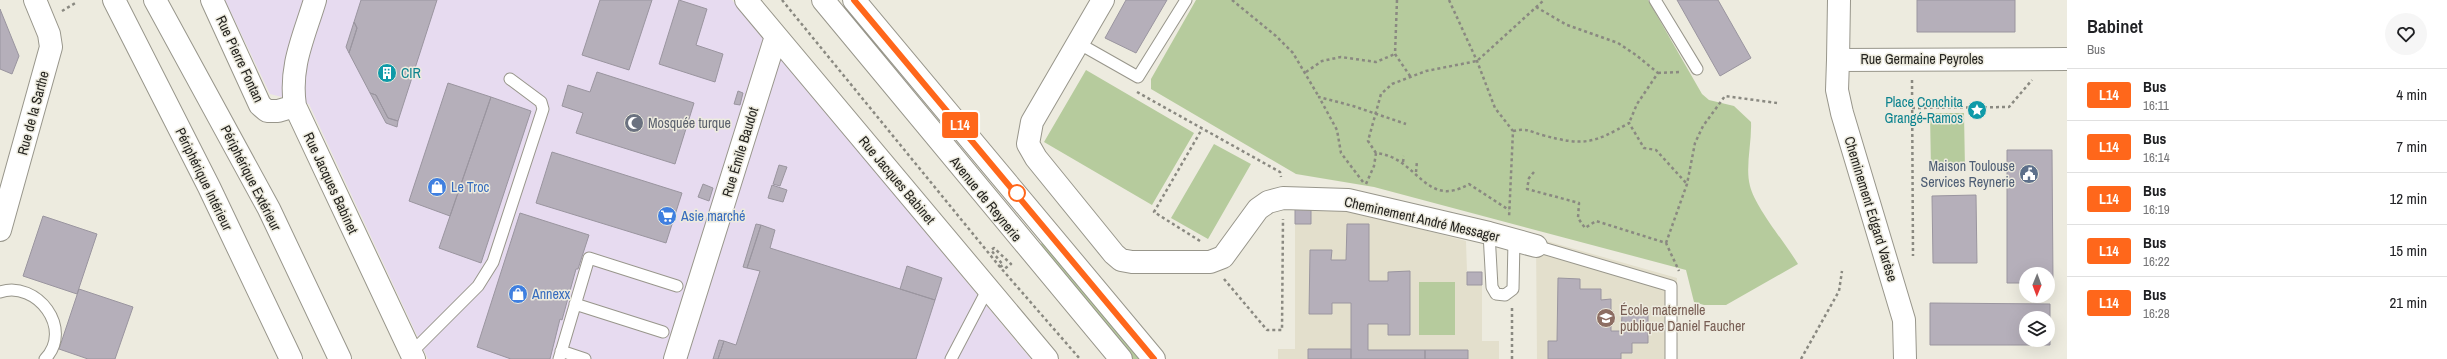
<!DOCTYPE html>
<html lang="fr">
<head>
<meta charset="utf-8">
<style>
	:root { --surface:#fff; --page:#f6f6f6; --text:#202124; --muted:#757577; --line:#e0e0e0 }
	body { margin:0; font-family:"Archivo Narrow",sans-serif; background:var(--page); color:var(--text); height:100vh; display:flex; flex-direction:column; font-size:15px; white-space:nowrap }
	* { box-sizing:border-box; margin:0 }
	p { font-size:13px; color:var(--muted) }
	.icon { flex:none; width:22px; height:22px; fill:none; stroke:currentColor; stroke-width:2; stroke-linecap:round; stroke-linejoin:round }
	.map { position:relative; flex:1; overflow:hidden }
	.panel { display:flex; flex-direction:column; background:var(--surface); width:380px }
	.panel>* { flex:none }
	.badge { padding:0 8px; border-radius:3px; font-size:14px; line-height:26px }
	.needle { width:26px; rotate:181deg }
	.tools { position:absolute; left:2019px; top:267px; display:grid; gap:8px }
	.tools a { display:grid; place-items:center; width:36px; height:36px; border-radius:50%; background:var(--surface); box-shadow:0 4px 16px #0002; font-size:20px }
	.map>.badge { position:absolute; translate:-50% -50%; box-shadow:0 0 0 2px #fff }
	.round { display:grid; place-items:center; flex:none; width:42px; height:42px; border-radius:21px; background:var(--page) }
	.summary { display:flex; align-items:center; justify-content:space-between; height:68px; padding:0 20px }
	h1 { font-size:19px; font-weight:600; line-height:30px }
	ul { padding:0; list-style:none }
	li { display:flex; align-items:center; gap:12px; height:52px; padding:0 20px; border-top:1px solid var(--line) }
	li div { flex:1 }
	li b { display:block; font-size:15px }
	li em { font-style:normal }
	li .badge { min-width:44px; font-weight:700; text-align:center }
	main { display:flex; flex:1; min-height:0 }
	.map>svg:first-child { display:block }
</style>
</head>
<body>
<main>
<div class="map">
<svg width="2067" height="359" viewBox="0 0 2067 359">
	<rect width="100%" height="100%" fill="#edebdf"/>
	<path fill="#e3dfcc" d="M 1295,209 L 1344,209 L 1466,241 L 1467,272 L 1482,272 L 1482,341 L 1499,341 L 1499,359 L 1278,359 L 1278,349 L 1295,349 Z
		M 1536,238 L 1677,278 L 1676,359 L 1537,359 Z"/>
	<path fill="#e7dbf0" d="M 225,0 L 732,0 L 1031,359 L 428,359 L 309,104 L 270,94 Z"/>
	<path fill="#b6cb9d" d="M 1196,0 L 1648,0 L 1702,94 L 1709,100 L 1734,106 L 1751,122 C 1752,143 1745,167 1750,186 C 1755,207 1786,244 1798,264 L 1726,305 L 1704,305 L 1694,302 L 1686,270 L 1374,187 L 1296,174 L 1151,89 L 1151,79 Z
		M 1086,70 L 1194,133 L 1152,205 L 1044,142 Z
		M 1930,113 L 1964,113 L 1965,170 L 1931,170 Z
		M 1214,144 L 1251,164 L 1208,239 L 1171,218 Z
		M 1049,238 L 1149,359 L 1131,359 L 1038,246 Z
		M 1419,282 L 1455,282 L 1455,335 L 1419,335 Z"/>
	<path fill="#b5afba" stroke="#9a959f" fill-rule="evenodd" d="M 361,0 L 437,0 L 398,121 L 388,118 L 376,95 L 370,93 L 349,53 L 357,28 L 354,22 Z
		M 600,0 L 652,0 L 629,70 L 582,55 Z
		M 679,0 L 707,9 L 696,45 L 723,54 L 715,82 L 659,64 Z
		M 1126,0 L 1167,0 L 1136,53 L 1105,38 Z
		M 1677,0 L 1718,0 L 1751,58 L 1720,76 Z
		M 1917,0 L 2015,0 L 2015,32 L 1917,32 Z
		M 0,9 L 19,56 L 12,74 L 0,69 Z
		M 354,22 L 357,28 L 349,53 L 346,47 Z
		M 597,72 L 694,103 L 675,164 L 576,133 L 583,113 L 562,106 L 568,85 L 590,92 Z
		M 448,83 L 491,97 L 450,216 L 409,201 Z
		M 738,91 L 743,93 L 740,105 L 734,104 Z
		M 370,93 L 376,95 L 388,118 L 398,121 L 397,127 L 386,123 Z
		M 491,97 L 531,111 L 481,263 L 439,248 Z
		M 2007,150 L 2052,150 L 2053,283 L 2048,283 L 2048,274 L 2026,274 L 2026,283 L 2007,283 Z
		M 552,152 L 682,193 L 666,243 L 536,203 Z
		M 779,165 L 787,167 L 780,186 L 773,184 Z
		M 703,184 L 713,188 L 709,201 L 698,197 Z
		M 772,185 L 787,190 L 783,202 L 768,198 Z
		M 1976,195 L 1977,263 L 1933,263 L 1932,196 Z
		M 1311,208 L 1311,224 L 1295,224 L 1295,209 Z
		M 520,213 L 589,235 L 578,269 L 576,269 L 562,320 L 560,319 L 550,359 L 511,359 L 477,347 Z
		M 43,216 L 97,234 L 77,294 L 23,276 Z
		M 756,224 L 761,225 L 747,268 L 743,267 Z
		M 1347,224 L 1369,224 L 1369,281 L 1388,281 L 1388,272 L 1410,271 L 1410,335 L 1388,335 L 1388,324 L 1368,324 L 1368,350 L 1425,350 L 1425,359 L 1351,359 L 1351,303 L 1332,303 L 1332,314 L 1309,314 L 1310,250 L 1332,250 L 1331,260 L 1346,260 Z
		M 761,225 L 775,230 L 770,248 L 935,300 L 916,359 L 718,359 L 724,341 L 736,345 L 760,271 L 747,268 Z
		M 907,266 L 942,278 L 935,300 L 900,289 Z
		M 1467,272 L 1482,272 L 1482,285 L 1467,285 Z
		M 1558,278 L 1580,279 L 1580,289 L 1601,289 L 1601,300 L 1611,299 L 1611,331 L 1621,331 L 1622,315 L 1648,315 L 1648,343 L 1632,343 L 1632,353 L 1621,353 L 1621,359 L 1548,359 L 1548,341 L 1557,341 Z
		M 79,289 L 133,307 L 115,359 L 88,359 L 59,349 Z
		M 1930,303 L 2050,304 L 2050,345 L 1930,345 ZM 2026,318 L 2048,318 L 2048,340 L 2026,340 Z
		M 719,340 L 724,341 L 718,359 L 713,359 Z
		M 1308,349 L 1351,349 L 1351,359 L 1308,359 Z
		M 1425,350 L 1468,350 L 1468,359 L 1425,359 Z"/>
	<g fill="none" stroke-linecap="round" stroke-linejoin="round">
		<defs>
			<path id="lane" d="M 1655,0 L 1697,69
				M 1078,43 L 1138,77 L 1186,0
				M 1489,233 L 1492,287 L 1496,294 L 1505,295 L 1513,289 L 1514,240
				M 1536,246 L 1671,286 L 1671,359
				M 0,292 C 37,280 74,329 45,359
				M 575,304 L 663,332
				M 561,351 L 585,359
				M 411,353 L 478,286 L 493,262 L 543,109 L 541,102 L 510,79
				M 559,359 L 589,258 L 677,286
				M 951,359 L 983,298 L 991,292"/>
			<path id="street" d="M 212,0 L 260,105 L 267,111 L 278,111 L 295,106
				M 315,0 C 304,37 289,66 295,106 L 414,359
				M 746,0 L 1047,359
				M 1103,0 L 1032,122 L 1028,144 L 1036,158 L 1114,254 L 1121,260 L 1132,262 L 1210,262 L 1223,257 L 1258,209 L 1268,202 L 1283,198 L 1348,200 L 1489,233 L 1536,246
				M 1839,0 L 1838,60 L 2067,59
				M 1838,60 L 1837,90 L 1842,113 L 1904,320 L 1905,359
				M 0,230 L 51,47 L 49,34 L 35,0
				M 675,359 L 776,36"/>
			<path id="secondary" d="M 823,0 L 1121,359
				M 854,0 L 1154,359"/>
			<path id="highway" d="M 114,0 L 209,187 L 291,359
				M 155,0 L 269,209 L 340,359"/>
		</defs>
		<use href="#lane" stroke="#98968b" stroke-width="13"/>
		<use href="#street" stroke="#98968b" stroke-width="24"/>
		<use href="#secondary" stroke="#98968b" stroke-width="24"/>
		<use href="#highway" stroke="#98968b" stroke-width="24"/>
		<path stroke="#8a8981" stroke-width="2.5" stroke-dasharray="3 3" stroke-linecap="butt" d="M 782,0 L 1000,267 L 1080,359
			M 1232,0 L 1276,36 L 1293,53 L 1319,97
			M 1397,0 L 1395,54 L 1410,76
			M 1449,0 L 1477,61 L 1495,108 L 1513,131 L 1509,218
			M 1536,7 L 1567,25 L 1618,43 L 1636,55 L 1658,73 L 1637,104 L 1629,123
			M 62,11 L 77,2
			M 1306,72 L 1322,61 L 1341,57 L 1376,62 L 1395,54
			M 1658,73 L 1681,72
			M 1912,80 L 1913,256
			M 1137,92 L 1280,172 L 1281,177
			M 1912,108 L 2009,107 L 2032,80
			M 1513,131 C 1527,128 1529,131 1542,135 C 1583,146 1593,144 1629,123 L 1644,148 L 1656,150 L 1687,184
			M 1376,153 L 1368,141 L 1381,94 L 1392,84 L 1426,71 L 1477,61 L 1544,0
			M 1403,162 L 1404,156
			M 1416,172 L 1417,161
			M 1534,172 L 1529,178 L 1527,189 L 1579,203 L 1578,218 L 1585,228 L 1596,221 L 1666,243 L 1679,271
			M 1363,182 L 1341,153 L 1337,130 L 1319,97 L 1353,106 L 1406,124
			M 1366,184 L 1374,166 L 1376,153 C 1418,157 1425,210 1469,184 L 1509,210
			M 1200,241 L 1154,212 L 1202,129
			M 1666,243 L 1687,184 L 1695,143 L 1703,126 L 1725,96 L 1777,103
			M 1000,267 L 1003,265 L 991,250 L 994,248 L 1011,264 L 1003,270
			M 1224,279 L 1267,330 L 1282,330 L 1283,219
			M 1512,359 L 1512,308
			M 1801,359 L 1839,291 L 1842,271"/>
		<use href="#lane" stroke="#fff" stroke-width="11"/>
		<use href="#street" stroke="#fff" stroke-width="22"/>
		<use href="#secondary" stroke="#fff" stroke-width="22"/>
		<use href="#highway" stroke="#fff" stroke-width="22"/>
	</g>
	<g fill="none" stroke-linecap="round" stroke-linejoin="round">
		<defs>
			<path id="line" d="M 854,0 L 1154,359"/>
		</defs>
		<use href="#line" stroke="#fff" stroke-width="9"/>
		<use href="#line" stroke="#ff671b" stroke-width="6"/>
	</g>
	<defs>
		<symbol id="building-disc" viewBox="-11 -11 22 22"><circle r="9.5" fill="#0f9aa8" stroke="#edebdf"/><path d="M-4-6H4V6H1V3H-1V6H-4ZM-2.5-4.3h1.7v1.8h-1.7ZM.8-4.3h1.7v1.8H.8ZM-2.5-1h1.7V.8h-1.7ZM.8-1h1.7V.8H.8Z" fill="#fff"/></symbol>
		<symbol id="sight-disc" viewBox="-11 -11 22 22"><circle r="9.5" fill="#0f9aa8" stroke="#edebdf"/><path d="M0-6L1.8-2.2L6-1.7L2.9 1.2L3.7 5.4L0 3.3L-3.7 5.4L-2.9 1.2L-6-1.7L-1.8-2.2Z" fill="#fff"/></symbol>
		<symbol id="mosque-disc" viewBox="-11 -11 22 22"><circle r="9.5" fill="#6b7280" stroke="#edebdf"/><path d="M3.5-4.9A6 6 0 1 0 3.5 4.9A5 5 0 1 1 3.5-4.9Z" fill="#fff"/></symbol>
		<symbol id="civic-disc" viewBox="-11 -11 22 22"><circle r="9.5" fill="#5c6f8a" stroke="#edebdf"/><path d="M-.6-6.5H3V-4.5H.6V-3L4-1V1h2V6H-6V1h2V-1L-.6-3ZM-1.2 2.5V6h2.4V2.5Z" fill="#fff"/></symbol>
		<symbol id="shop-disc" viewBox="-11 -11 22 22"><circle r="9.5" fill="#3f7fe0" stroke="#edebdf"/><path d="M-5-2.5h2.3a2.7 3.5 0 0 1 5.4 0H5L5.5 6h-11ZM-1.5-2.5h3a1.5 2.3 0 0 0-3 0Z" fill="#fff"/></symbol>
		<symbol id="supermarket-disc" viewBox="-11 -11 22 22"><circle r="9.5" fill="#3f7fe0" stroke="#edebdf"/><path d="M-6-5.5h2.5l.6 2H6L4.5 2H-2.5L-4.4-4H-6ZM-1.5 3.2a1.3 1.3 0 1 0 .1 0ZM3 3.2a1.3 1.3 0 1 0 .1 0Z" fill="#fff"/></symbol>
		<symbol id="school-disc" viewBox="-11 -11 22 22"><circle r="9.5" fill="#8d6e63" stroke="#edebdf"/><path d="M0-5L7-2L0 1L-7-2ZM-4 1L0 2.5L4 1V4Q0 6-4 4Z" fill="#fff"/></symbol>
	</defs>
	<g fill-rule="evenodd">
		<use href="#building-disc" x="376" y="62" width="22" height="22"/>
		<use href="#sight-disc" x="1966" y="99" width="22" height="22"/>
		<use href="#mosque-disc" x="623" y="112" width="22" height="22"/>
		<use href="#civic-disc" x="2018" y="163" width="22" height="22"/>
		<use href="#shop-disc" x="426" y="176" width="22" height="22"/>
		<use href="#supermarket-disc" x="656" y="205" width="22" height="22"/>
		<use href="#shop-disc" x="507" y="283" width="22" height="22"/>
		<use href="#school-disc" x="1595" y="307" width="22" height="22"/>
	</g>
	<circle fill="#fff" stroke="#ff671b" stroke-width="2" cx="1017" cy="193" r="8"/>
	<g text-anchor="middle" stroke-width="3" stroke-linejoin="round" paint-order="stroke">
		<g font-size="14" fill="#252420" stroke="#edebdf">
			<text transform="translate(240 59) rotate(65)" y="5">Rue Pierre Fontan</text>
			<text x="1922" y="64">Rue Germaine Peyroles</text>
			<text transform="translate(33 113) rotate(-75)" y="5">Rue de la Sarthe</text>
			<text transform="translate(740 152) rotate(-73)" y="5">Rue Émile Baudot</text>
			<text transform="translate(251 178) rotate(63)" y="5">Périphérique Extérieur</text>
			<text transform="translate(204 179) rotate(64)" y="5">Périphérique Intérieur</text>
			<text transform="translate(897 180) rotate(50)" y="5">Rue Jacques Babinet</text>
			<text transform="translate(331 183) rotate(65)" y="5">Rue Jacques Babinet</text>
			<text transform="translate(986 199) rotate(51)" y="5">Avenue de Reynerie</text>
			<text transform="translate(1871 209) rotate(73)" y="5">Cheminement Edgard Varèse</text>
			<text transform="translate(1422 219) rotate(13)" y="5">Cheminement André Messager</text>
		</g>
		<g font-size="14" fill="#0d838f" stroke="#edebdf" text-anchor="start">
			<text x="401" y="78">CIR</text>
			<text x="1963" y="107" text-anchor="end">Place Conchita<tspan x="1963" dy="16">Grangé-Ramos</tspan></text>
		</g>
		<g font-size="14" fill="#5b616d" stroke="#edebdf" text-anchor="start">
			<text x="648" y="128">Mosquée turque</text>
		</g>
		<g font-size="14" fill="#4e5e75" stroke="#edebdf" text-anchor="end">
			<text x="2015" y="171">Maison Toulouse<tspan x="2015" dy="16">Services Reynerie</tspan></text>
		</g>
		<g font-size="14" fill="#366cbe" stroke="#edebdf" text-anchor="start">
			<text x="451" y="192">Le Troc</text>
			<text x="681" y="221">Asie marché</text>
			<text x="532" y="299">Annexx</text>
		</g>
		<g font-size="14" fill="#785e54" stroke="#edebdf" text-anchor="start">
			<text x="1620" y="315">École maternelle<tspan x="1620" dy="16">publique Daniel Faucher</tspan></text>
		</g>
	</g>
</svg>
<div class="tools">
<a><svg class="needle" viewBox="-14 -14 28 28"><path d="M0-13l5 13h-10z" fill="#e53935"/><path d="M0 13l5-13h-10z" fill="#757577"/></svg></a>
<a><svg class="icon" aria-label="layers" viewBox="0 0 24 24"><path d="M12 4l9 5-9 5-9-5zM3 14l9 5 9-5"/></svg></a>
</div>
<b class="badge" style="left:960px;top:125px;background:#ff671b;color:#fff">L14</b>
</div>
<section class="panel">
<div class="summary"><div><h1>Babinet</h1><p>Bus</p></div><a class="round"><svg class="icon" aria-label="heart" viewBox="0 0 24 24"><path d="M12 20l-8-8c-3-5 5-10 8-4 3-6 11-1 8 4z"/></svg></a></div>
<ul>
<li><span class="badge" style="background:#ff671b;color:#fff">L14</span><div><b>Bus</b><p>16:11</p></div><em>4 min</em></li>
<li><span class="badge" style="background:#ff671b;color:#fff">L14</span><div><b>Bus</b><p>16:14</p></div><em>7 min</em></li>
<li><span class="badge" style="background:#ff671b;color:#fff">L14</span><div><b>Bus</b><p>16:19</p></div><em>12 min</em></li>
<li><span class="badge" style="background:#ff671b;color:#fff">L14</span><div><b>Bus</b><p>16:22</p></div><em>15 min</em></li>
<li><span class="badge" style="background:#ff671b;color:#fff">L14</span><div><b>Bus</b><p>16:28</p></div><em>21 min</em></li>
</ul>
</section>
</main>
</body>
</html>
